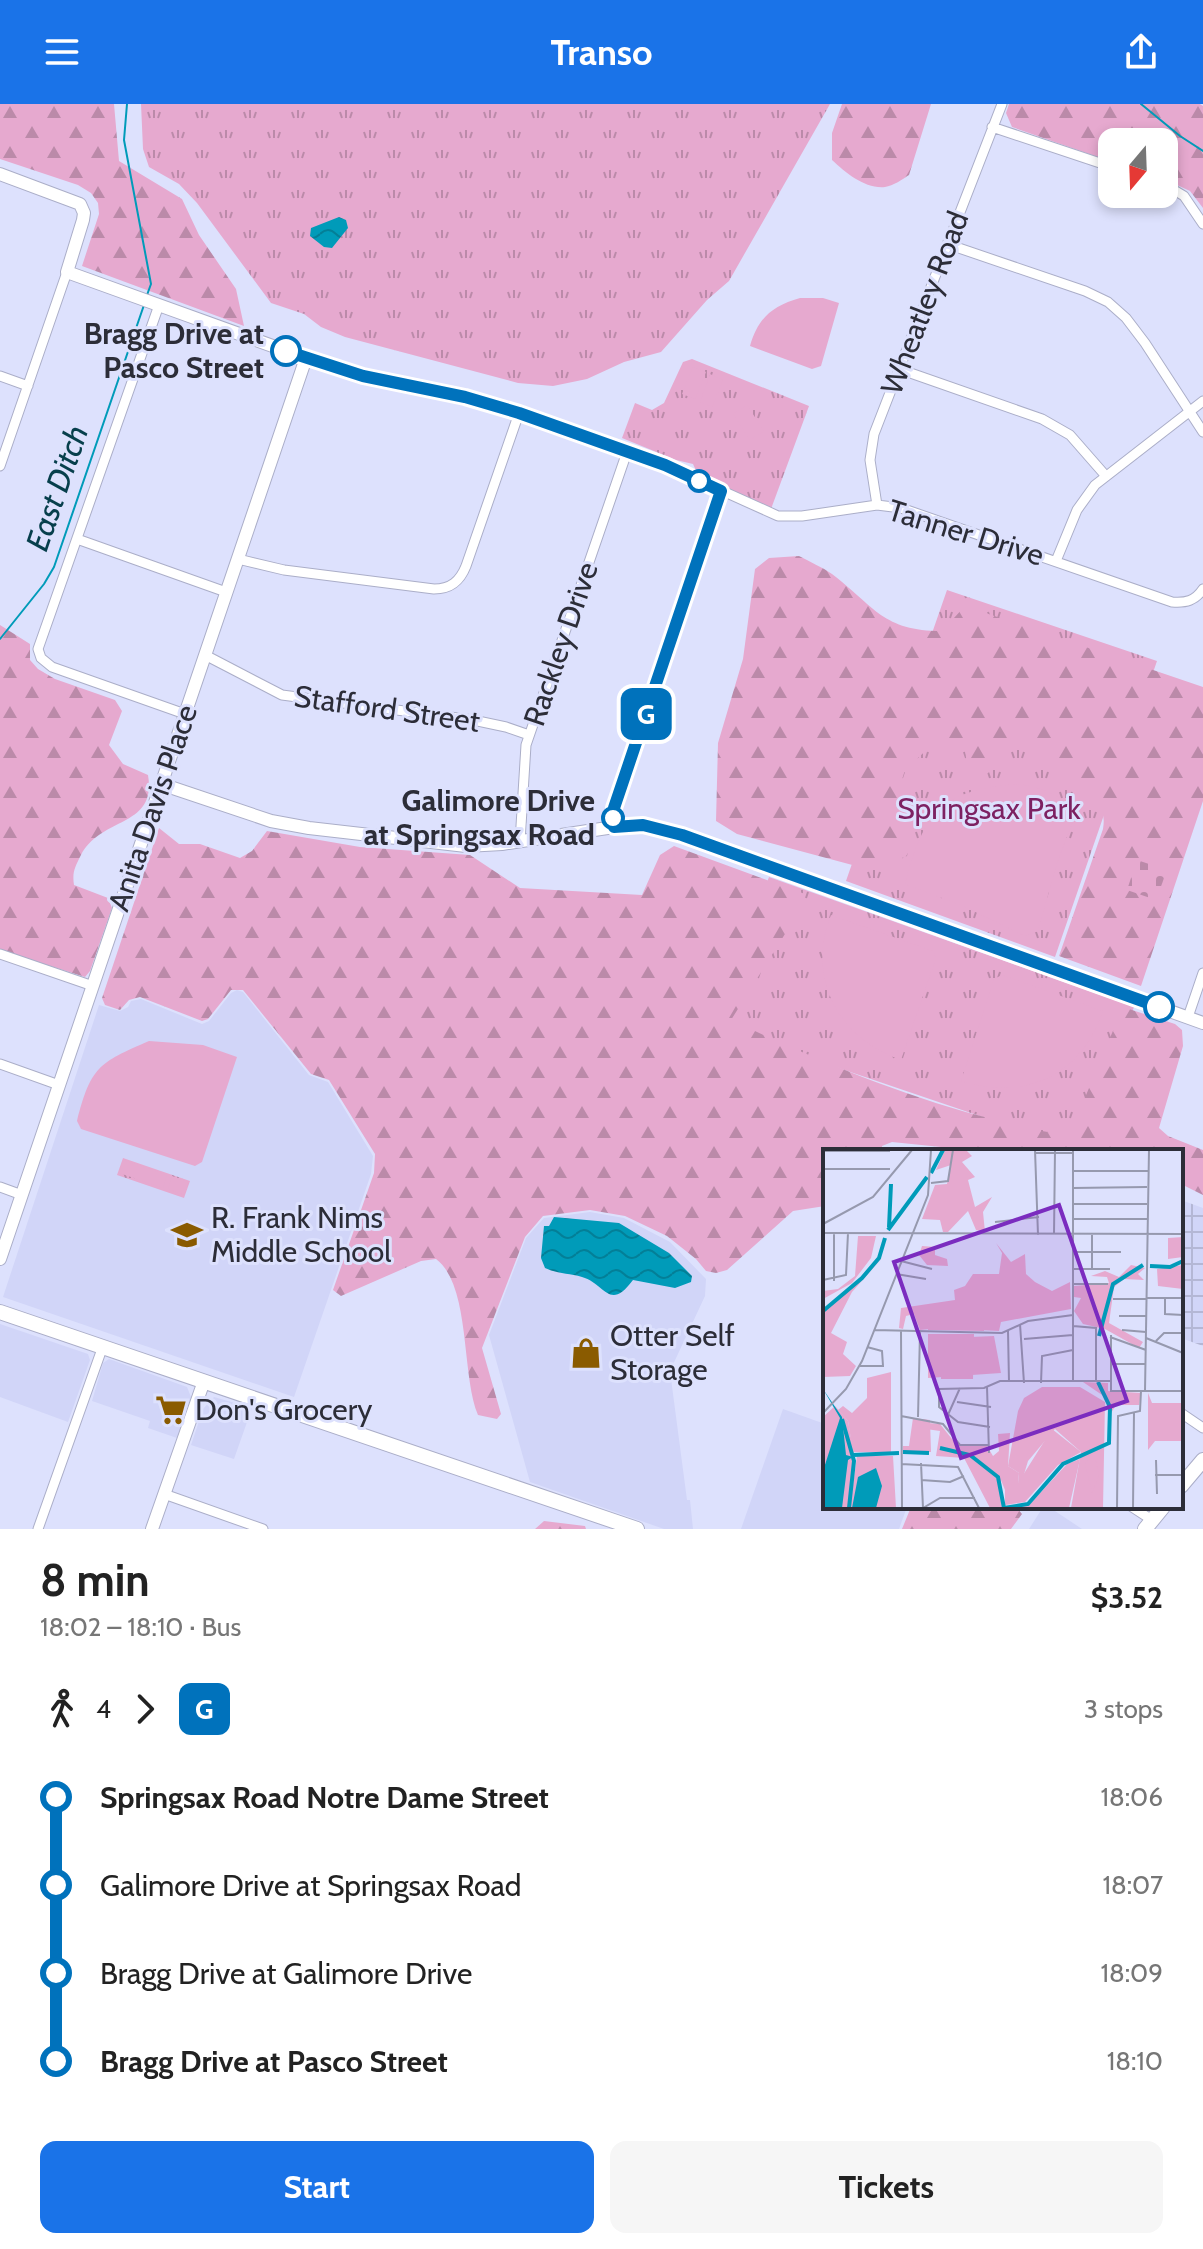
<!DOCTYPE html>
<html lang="en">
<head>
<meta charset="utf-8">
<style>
	:root { --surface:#fff; --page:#f6f6f6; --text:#222; --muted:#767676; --accent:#1a73e8 }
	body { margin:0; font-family:Cabin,sans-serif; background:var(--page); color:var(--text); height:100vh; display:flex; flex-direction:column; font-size:30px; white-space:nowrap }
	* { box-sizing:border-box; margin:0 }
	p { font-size:26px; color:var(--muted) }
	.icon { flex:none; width:44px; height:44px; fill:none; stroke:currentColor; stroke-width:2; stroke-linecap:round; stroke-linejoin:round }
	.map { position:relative; height:1425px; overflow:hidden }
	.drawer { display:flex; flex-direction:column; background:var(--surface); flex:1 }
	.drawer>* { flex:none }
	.badge { padding:0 16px; border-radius:12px; font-size:28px; line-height:52px }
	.needle { width:52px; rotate:199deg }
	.controls { position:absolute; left:1098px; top:24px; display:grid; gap:16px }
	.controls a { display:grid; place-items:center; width:80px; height:80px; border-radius:16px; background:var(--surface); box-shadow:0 4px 12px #0003; font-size:40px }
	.map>.badge { position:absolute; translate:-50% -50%; box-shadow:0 0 0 4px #fff }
	.legs { display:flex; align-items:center; gap:12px; height:88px; padding:0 40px; font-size:26px }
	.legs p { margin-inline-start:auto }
	.headline { display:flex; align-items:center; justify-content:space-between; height:136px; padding:0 40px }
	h1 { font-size:44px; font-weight:700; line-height:60px }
	.cta { display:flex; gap:16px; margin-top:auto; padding:16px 40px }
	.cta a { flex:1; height:92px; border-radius:16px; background:var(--accent); color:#fff; font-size:32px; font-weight:700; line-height:92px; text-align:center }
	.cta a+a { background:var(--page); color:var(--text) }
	ul { padding:0 40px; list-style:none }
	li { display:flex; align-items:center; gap:28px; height:88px; font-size:30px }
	li i { display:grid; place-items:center; width:12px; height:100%; margin:0 10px; background:currentColor }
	li i::after { content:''; width:20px; height:20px; margin:-10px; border:6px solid; border-radius:50%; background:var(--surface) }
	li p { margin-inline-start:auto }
	li:first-child i { background:linear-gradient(#0000 50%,currentColor 0) }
	li:last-child i { background:linear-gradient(currentColor 50%,#0000 0) }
	header { display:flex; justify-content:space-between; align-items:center; height:104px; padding:0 40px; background:var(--accent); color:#fff; font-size:36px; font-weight:700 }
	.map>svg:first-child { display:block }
</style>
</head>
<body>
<header><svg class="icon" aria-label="menu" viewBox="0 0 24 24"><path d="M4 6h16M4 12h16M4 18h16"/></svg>Transo<svg class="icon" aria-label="share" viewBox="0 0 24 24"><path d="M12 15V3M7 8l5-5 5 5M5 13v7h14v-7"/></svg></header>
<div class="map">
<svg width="1203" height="1425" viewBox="0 0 1203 1425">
	<defs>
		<pattern id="industrial-grid" width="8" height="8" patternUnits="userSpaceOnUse" patternTransform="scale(2)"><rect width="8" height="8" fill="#d1d5f8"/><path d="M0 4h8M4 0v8" fill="none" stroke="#b4b7d5"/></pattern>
		<pattern id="grass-tufts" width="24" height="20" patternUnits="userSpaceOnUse" patternTransform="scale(2)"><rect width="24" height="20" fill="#e6a9cf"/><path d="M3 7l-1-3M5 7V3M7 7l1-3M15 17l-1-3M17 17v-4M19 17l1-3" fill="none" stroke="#bb8aa9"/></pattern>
		<pattern id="forest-firs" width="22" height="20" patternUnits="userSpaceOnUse" patternTransform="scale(2)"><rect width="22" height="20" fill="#e6a9cf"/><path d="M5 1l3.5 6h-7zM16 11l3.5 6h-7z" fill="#bb8aa9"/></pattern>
		<pattern id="cemetery-stones" width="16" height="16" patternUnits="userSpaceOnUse" patternTransform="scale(2)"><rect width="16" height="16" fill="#e6a9cf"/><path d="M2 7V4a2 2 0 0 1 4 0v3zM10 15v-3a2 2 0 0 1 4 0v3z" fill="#bb8aa9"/></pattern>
		<pattern id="water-waves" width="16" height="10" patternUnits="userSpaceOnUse" patternTransform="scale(2)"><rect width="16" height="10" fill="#009bb9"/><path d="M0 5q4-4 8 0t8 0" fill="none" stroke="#037f97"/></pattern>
	</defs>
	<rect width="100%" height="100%" fill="#dde1fd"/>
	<path fill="#d1d5f8" d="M 237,886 L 243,888 L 309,971 L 328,978 L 373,1052 L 371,1070 L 294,1293 L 3,1193 L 99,901 L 120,907 L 128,903 L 131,897 L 141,895 L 202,920 L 209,917 L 231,889 Z
		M 590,1108 L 624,1114 L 670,1138 L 706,1175 L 705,1192 L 670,1267 L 687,1396 L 690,1396 L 693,1425 L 664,1425 L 530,1378 L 489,1231 L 526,1134 L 544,1114 Z
		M 0,1220 L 88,1250 L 90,1256 L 68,1318 L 0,1293 Z
		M 109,1255 L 187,1283 L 191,1293 L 177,1334 L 148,1324 L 150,1317 L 92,1297 L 103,1259 Z
		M 214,1293 L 252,1304 L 234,1355 L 191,1341 L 203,1305 Z
		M 783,1305 L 825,1320 L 825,1403 L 907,1403 L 899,1425 L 741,1425 Z
		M 1043,1403 L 1049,1403 L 1082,1425 L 1029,1425 Z"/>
	<path fill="url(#industrial-grid)" d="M 1181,1096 L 1203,1104 L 1203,1242 L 1181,1234 Z"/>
	<path fill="url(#grass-tufts)" d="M 141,0 L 830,0 L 729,177 L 707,196 L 661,248 L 624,258 L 587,275 L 553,282 L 518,279 L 345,233 L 321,223 L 304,210 L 271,199 L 197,99 L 179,80 L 149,63 L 143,45 Z
		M 692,255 L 809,302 L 771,405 L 698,371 L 693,360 L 676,356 L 622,334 L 635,299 L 652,306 L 664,299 L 683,258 Z
		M 947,486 L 1157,557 L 1055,853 L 846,777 Z
		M 769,773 L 1134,903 L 1083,1047 L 715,922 Z
		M 123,1054 L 190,1077 L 184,1094 L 117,1071 Z"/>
	<path fill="url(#forest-firs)" d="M 0,0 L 114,0 L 119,57 L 182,95 L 199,131 L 236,185 L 244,222 L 82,162 L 99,110 L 98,99 L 91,89 L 78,81 L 0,55 Z
		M 842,0 L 931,0 L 909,71 C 903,75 893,82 885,83 C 865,85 846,69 832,56 L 832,29 Z
		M 1009,0 L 1200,0 L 1203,2 L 1203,104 L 1190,87 L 1164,75 L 1164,38 L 1112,38 L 1112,58 L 1012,23 L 1006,9 Z
		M 799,452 C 810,458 822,463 832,470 C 875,503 883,527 942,527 L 965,502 L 1203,583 L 1203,697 L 1141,882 L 1059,852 L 1103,725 C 1109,689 1076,694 1060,674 C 1054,666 1052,652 1047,643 L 1008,636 C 993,653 1004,663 979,674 L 968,666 L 964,640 L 934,639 L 905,666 L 899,685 L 916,712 L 907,752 L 871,766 L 737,730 L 716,717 L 718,639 L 743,555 L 755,465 L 769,454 Z
		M 0,521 L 30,540 L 30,556 L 38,565 L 55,575 L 115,596 L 122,607 L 109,641 L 123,660 L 148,671 C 157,724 101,712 81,751 C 75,763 72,768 74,781 L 108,794 L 112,804 L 90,867 L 85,873 L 0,846 Z
		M 159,724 L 179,740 L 200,740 L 240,754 L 252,747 L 267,727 L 360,743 L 470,751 L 520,784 L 642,791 L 660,751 L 674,742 L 805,790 L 790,822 L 731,916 C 817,956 904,993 996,1016 C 1020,1022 1044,1029 1068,1031 L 1077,1023 L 1084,996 L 1120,910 L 1129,905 L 1175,920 L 1182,926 L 1183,942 L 1159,1024 L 1168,1032 L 1203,1046 L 1203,1091 L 1181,1080 L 1181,1047 L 980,1047 L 892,1038 L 882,1042 L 882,1047 L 825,1047 L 825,1102 L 793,1107 L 727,1166 L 716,1169 L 706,1167 L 696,1155 L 667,1132 L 625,1112 L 590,1106 L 543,1112 L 525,1133 L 482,1244 L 501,1310 L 497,1315 L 478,1311 C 461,1271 471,1181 436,1155 L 421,1157 L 341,1192 L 333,1186 L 374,1069 L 375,1050 L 329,976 L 311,970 L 243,886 L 231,886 L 208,915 L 202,917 L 140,893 L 129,896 L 120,906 L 105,901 L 102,894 Z
		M 911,1403 L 1016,1403 L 1022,1410 L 1011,1425 L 902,1425 Z
		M 544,1417 L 585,1422 L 586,1425 L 535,1425 Z"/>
	<path fill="url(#cemetery-stones)" d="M 1137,756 L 1167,766 L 1156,796 L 1127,786 Z"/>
	<path fill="#e6a9cf" d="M 800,194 L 823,194 L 839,199 L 821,262 L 812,265 L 750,242 C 758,214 772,202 800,194 Z
		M 693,263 L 706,268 L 695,295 L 682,290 Z
		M 710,270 L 723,276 L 712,303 L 700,298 Z
		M 747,301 L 764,327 L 750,336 L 733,310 Z
		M 1018,680 C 1042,683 1058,692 1078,704 L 1057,759 L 1038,827 L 1025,832 L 963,802 L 905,780 C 923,709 943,685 1018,680 Z
		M 831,811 L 933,847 L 936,854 L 901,956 C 838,934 806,874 831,811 Z
		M 1002,871 L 1103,907 C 1081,972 1025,997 961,977 L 994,875 Z
		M 149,937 L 203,941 L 237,953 L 202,1058 L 195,1062 L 81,1025 L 77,1017 C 91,963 98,959 149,937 Z
		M 123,1056 L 167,1071 L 163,1084 L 119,1069 Z
		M 172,1072 L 189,1078 L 184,1091 L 168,1085 Z"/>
	<path fill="url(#water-waves)" d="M 339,113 L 346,116 L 348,124 L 332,144 L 324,143 L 310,132 L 311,124 Z
		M 554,1113 L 619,1119 L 669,1149 L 692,1172 L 691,1178 L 675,1184 L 633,1176 C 609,1208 606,1180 582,1173 C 569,1169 558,1170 545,1164 L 541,1154 L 544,1122 L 549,1122 Z"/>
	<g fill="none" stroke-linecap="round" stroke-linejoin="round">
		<path stroke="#009bb9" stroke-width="2" d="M 127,0 L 124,36 L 151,180 L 147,191
			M 1141,0 L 1180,32 L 1203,47
			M 0,535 L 44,480 L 54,463 L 144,201"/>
		<defs>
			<path id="minor" d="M 992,23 L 1112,63
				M 1164,80 L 1184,92 L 1203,120
				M 947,140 L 1085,187 L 1108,198 L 1126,214 L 1145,239 L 1203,328
				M 159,201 L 38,545 L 41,554 L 52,563 L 185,610
				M 306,254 L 363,272 L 465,293 L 519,309 L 665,361 L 778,412 L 802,412 L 877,401 L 901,404 L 1172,498 C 1186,499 1195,497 1203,485
				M 899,265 L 1042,315 L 1070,331 L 1105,371
				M 0,272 L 28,282
				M 0,362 L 67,168
				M 877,401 L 870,356 L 874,330 L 1002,0
				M 77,435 L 226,488
				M 238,455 L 284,466 L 434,485 C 451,485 460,477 466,462 L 519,309
				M 1056,457 L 1077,406 L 1095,381 L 1203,297
				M 205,551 L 282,591 L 473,616 L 506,623 L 529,631
				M 614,723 L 614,704 L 721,387
				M 520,738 L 526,641 L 627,348
				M 0,850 L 93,882
				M 1188,913 L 1203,869
				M 0,960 L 59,981
				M 0,1083 L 22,1091
				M 1181,1309 L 1203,1324
				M 164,1390 L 263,1425
				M 1132,1403 L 1152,1416
				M 38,1425 L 103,1242"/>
			<path id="tertiary" d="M 0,70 L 80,100 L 84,109 L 83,116 L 67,168 L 306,254 L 0,1155
				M 161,680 L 271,717 L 309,724 L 466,742 L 502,740 L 614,723 L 633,721 L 656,723 L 1203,919
				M 152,1425 L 204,1277"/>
			<path id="secondary" d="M 0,1208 L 637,1425
				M 1181,1382 L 1203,1356
				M 1145,1425 L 1163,1403"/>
		</defs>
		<use href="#minor" stroke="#abaec8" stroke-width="11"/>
		<use href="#tertiary" stroke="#abaec8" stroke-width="14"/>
		<use href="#secondary" stroke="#abaec8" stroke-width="16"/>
		<use href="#minor" stroke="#fff" stroke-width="9"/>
		<use href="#tertiary" stroke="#fff" stroke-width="12"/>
		<use href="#secondary" stroke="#fff" stroke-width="14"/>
	</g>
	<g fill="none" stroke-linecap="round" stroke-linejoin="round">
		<defs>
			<path id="line-1" d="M 286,247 L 363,272 L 465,293 L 519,309 L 665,361 L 721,387 L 614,704 L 614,723 L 643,721 L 682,731 L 1159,903"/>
		</defs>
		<use href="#line-1" stroke="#fff" stroke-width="18"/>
		<use href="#line-1" stroke="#0072bc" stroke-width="12"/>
	</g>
	<defs>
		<symbol id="school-bare" viewBox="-9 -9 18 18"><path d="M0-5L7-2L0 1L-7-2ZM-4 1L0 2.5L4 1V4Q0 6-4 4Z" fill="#8a5b00" stroke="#dde1fd" stroke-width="2.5" paint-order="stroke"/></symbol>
		<symbol id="shop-bare" viewBox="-9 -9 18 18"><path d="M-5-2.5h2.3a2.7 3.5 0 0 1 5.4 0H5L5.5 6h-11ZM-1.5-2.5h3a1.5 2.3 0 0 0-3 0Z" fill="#8a5b00" stroke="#dde1fd" stroke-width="2.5" paint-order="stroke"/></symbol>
		<symbol id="supermarket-bare" viewBox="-9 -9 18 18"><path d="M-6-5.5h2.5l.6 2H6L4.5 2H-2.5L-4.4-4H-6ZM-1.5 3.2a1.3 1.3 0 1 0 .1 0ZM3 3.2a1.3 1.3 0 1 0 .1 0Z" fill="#8a5b00" stroke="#dde1fd" stroke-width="2.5" paint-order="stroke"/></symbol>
	</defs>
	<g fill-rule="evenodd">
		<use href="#school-bare" x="165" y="1109" width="44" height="44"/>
		<use href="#shop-bare" x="564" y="1227" width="44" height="44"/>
		<use href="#supermarket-bare" x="149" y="1284" width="44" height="44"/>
	</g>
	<g fill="#fff" stroke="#0072bc" stroke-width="4">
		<circle cx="286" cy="247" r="14"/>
		<circle cx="699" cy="377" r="10"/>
		<circle cx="613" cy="714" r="10"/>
		<circle cx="1159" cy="903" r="14"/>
	</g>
	<g text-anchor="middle" stroke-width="6" stroke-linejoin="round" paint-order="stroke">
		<g font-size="30" fill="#2c2d38" stroke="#dde1fd">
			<text transform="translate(925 199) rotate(-69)" y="10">Wheatley Road</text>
			<text transform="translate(966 429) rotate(17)" y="10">Tanner Drive</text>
			<text transform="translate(561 540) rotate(-71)" y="10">Rackley Drive</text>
			<text transform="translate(387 605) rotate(8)" y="10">Stafford Street</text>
			<text transform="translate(153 704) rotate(-71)" y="10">Anita Davis Place</text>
		</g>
		<g font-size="30" font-weight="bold" fill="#2c2d38" stroke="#dde1fd" text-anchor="end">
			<text x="264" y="240">Bragg Drive at<tspan x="264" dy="34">Pasco Street</tspan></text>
			<text x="595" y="707">Galimore Drive<tspan x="595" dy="34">at Springsax Road</tspan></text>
		</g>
		<g font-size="30" fill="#7d2162" stroke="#dde1fd">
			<text x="989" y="715">Springsax Park</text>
		</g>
		<g font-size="30" fill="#2c2d38" stroke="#dde1fd" text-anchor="start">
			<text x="211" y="1124">R. Frank Nims<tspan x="211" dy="34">Middle School</tspan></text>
			<text x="610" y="1242">Otter Self<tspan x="610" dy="34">Storage</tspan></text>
			<text x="195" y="1316">Don's Grocery</text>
		</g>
		<g font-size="32" font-style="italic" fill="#073f4c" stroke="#dde1fd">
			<text transform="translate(57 384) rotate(-71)" y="11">East Ditch</text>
		</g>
	</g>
	<g transform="translate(823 1045)">
		<rect width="360" height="360" fill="#dde1fd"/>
		<path d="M 105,159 L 162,159 L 161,182 L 105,181 ZM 118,185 L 151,185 L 150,230 L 118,230 ZM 219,238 L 257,238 L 282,253 L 280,359 L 248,359 L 258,303 L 232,280 L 205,312 L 199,332 L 195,334 L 196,324 L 185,317 L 195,262 L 201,249 ZM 12,257 L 25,272 L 32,311 L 27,359 L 0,359 L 0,268 ZM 90,269 L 107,271 L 108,303 L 80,303 L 80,297 L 86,297 Z" fill="#e6a9cf"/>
		<path d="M 122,1 L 143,1 L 149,7 L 139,13 L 152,28 L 145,31 L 152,58 L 169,48 L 160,63 L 162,83 L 153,81 L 145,62 L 125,83 L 120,83 L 117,71 L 99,70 L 112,36 L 124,35 L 128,16 L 113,21 ZM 35,87 L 53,87 L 48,109 L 29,134 L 0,150 L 0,142 L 15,140 L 32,127 ZM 173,94 L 188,113 L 202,105 L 203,125 L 212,133 L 229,142 L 247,133 L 248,160 L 178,173 L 176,182 L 156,181 L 160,161 L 108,161 L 107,180 L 97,181 L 91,165 L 83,167 L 80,180 L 76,179 L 78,159 L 132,151 L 131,141 L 142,137 L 150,125 L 176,125 L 179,104 ZM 99,97 L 112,98 L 112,106 L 124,110 L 125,117 L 104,116 L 96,106 ZM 59,109 L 29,143 L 8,184 L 24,193 L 20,205 L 33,217 L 27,227 L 0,228 L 0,164 ZM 308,116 L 322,119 L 315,125 L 321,131 L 301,130 L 291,138 L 286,174 L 320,193 L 316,199 L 282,180 L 260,175 L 251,162 L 258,149 L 251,148 L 251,137 L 286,134 L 284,128 L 268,127 L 282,122 L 296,128 ZM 360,116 L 360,140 L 335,137 L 334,120 ZM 105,185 L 118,185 L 118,206 L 129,213 L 137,206 L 145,208 L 148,188 L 171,187 L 178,224 L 105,229 ZM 68,223 L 68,303 L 30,303 L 25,272 L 15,261 L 20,257 L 29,264 L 44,249 L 44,229 ZM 260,233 L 285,234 L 285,242 L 318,244 L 316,256 L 293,256 L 288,264 L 285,250 ZM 325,244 L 329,254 L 360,254 L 360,292 L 332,292 L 325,301 ZM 105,274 L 117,275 L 133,295 L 164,297 L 170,307 L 176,302 L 175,285 L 187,284 L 185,317 L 196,324 L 195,334 L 229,280 L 258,303 L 235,316 L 202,353 L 182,356 L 182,341 L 178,331 L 179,359 L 167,359 L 141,309 L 113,307 L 117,282 L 103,280 ZM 271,303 L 276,327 L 269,344 L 262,314 ZM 34,307 L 70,307 L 73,359 L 27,359 ZM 257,310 L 246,359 L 184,359 L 207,355 L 244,315 Z" fill="#e6a9cf"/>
		<path d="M 360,88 L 360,108 L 345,110 L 345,89 Z" fill="#e6a9cf"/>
		<path d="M120 196a11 11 0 1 1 22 0a11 11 0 1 1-22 0Z" fill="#e6a9cf"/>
		<path d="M 0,240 L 19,268 L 23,306 L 30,308 L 25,311 L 19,359 L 0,359 L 0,322 L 17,269 ZM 53,319 L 59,337 L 53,359 L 29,359 L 35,328 Z" fill="#009bb9"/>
		<path fill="none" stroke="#009bb9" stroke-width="4" d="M 108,24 L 120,1M 66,78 L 68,35M 65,81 L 104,28M 327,117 L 347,118 L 360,112M 0,162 L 39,129 L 56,109 L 62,89M 276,187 L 290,135 L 320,116M 19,270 L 31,312 L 26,359M 117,299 L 147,306 L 175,328 L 181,359 L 205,355 L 240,315 L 286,294 L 287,258 L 275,233M 80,303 L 106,304M 30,306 L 76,304"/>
		<path fill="none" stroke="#9699ae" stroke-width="2" d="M 212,1 L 215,86M 0,2 L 67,2M 212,4 L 250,4M 0,20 L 67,20M 250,22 L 325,22M 108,34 L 125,32 L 130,1M 250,39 L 324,38M 250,55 L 324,55M 250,70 L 324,70M 172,73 L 216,68M 0,75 L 50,48 L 89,1M 0,84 L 360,85M 11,84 L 11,132M 231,85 L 232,1M 269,86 L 269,120M 249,103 L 298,103M 78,112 L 109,120M 249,120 L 287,120M 73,125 L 103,130M 0,131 L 23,126 L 25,84M 249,135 L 285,135M 323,149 L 360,149M 342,149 L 342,165 L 360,166M 290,150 L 323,150M 296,167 L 323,167M 197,175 L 201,234M 250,177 L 273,179 L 273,232M 51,181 L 179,184 L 205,172 L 250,166M 299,181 L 323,183M 78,182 L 79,359M 185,182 L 186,233M 288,186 L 288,242 L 360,242M 287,188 L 323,201M 323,189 L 360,204M 201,190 L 250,186M 333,192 L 341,184 L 360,184M 287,215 L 323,215M 37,217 L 60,217 L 59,202 L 44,198M 250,232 L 250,1M 218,234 L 219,207 L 250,201M 164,238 L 166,304M 322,242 L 326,1M 134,253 L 168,258M 0,264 L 23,240 L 39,212 L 105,46 L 108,1M 78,267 L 120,275 L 137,296 L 166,296M 95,268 L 97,183M 124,268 L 137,239M 167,278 L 135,273 L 116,258 L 116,240 L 161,239 L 177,232 L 287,232M 333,311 L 334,345M 98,314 L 100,359 L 117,349 L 152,349M 78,315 L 135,318 L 156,359M 332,326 L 360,326M 98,331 L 127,333 L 141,327M 294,359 L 295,267 L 317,262 L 318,242M 310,359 L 311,263M 331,359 L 360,359"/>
		<path fill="#7b2cbf" fill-opacity="0.15" stroke="#7b2cbf" stroke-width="4" d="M 236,56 L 304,252 L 138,309 L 71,113 Z"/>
		<rect width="360" height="360" fill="none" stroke="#2c2d38" stroke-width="4"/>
	</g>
</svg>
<div class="controls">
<a><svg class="needle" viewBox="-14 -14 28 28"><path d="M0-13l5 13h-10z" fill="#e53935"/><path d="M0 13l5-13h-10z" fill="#767676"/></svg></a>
</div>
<b class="badge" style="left:646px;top:610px;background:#0072bc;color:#fff">G</b>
</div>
<section class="drawer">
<div class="headline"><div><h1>8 min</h1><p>18:02 – 18:10 · Bus</p></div><b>$3.52</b></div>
<div class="legs"><svg class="icon" aria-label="walk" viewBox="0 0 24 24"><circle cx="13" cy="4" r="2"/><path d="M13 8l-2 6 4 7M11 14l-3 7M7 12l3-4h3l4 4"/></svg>4<svg class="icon" aria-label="forward" viewBox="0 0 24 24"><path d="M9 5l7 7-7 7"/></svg><b class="badge" style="background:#0072bc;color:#fff">G</b><p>3 stops</p></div>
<ul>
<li><i style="color:#0072bc"></i><b>Springsax Road Notre Dame Street</b><p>18:06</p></li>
<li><i style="color:#0072bc"></i><span>Galimore Drive at Springsax Road</span><p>18:07</p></li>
<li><i style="color:#0072bc"></i><span>Bragg Drive at Galimore Drive</span><p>18:09</p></li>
<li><i style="color:#0072bc"></i><b>Bragg Drive at Pasco Street</b><p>18:10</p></li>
</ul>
<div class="cta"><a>Start</a><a>Tickets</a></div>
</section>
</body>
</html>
